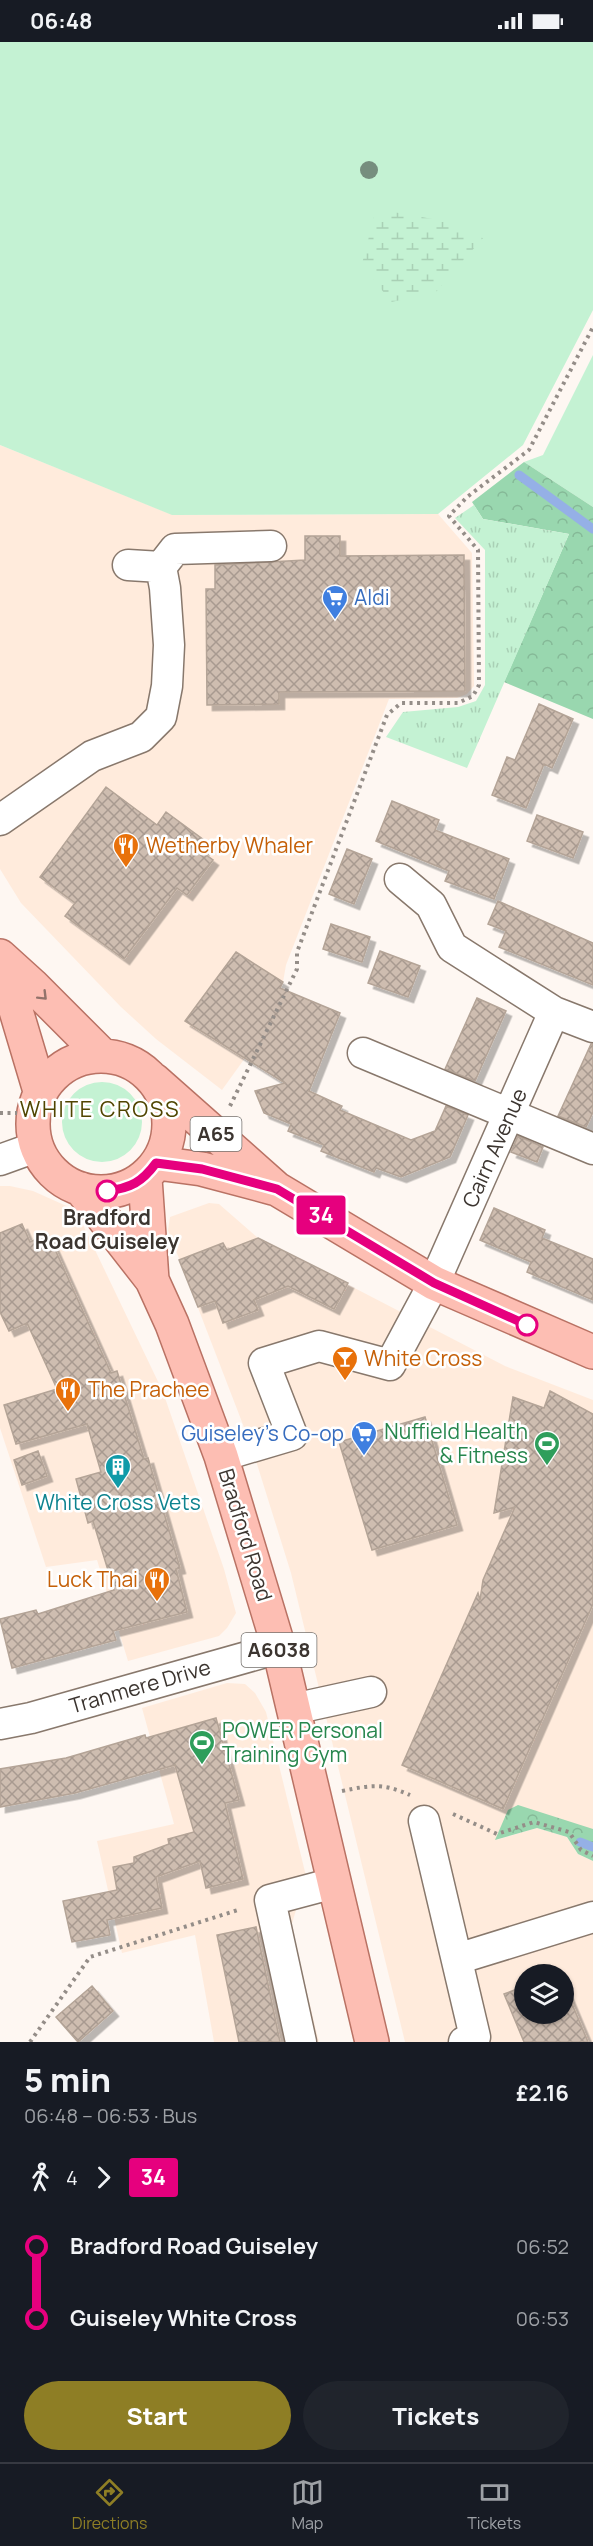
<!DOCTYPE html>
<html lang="en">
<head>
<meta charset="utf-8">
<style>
	:root { --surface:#171b24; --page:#20242c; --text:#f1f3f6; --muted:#9ea1a6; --line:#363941; --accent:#8e7e25 }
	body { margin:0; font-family:Manrope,sans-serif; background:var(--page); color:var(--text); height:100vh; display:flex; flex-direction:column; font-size:22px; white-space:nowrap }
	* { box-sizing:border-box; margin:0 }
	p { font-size:20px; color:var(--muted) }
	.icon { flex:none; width:33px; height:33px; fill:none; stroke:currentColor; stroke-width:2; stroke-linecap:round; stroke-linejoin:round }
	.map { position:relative; height:2000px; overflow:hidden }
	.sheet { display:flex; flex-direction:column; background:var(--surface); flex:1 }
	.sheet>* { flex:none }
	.badge { padding:0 12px; border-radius:4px; font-size:21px; line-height:39px }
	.controls { position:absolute; left:514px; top:1922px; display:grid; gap:12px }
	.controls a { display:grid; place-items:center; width:60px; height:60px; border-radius:50%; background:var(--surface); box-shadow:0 2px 4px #0004; font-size:30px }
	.map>.badge { position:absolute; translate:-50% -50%; box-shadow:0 0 0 3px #fff }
	.legs { display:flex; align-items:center; gap:9px; height:66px; padding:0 24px; font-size:20px }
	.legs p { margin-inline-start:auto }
	.headline { display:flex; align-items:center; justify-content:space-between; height:102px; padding:0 24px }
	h1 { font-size:33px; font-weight:800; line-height:45px }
	.action { display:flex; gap:12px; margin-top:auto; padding:12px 24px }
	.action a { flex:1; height:69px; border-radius:36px; background:var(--accent); color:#fff; font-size:24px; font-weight:800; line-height:69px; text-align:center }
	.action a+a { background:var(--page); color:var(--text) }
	ul { padding:0 24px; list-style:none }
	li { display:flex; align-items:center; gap:21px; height:72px; font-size:22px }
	li i { display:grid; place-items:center; width:9px; height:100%; margin:0 8px; background:currentColor }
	li i::after { content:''; width:15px; height:15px; margin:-8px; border:4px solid; border-radius:50%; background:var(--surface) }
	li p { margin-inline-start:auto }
	li:first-child i { background:linear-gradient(#0000 50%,currentColor 0) }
	li:last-child i { background:linear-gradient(currentColor 50%,#0000 0) }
	.status { display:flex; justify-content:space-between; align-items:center; height:42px; padding:0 30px; background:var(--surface); direction:ltr }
	.status svg { height:16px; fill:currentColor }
	.dock { display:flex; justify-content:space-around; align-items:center; height:84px; border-top:2px solid var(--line); background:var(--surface); font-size:16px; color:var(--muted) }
	.dock a { display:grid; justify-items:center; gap:3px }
	.dock .active { color:var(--accent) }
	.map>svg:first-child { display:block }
</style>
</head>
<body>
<div class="status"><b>06:48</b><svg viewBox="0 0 49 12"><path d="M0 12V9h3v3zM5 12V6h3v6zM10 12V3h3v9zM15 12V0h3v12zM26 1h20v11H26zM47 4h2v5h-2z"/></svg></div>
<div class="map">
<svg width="593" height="2000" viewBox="0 0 593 2000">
	<defs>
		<pattern id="forest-crowns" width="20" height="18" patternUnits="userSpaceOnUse" patternTransform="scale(1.5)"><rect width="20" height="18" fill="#99d7af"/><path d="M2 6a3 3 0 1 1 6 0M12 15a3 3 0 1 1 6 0" fill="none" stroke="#85b997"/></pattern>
		<pattern id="wetland-marsh" width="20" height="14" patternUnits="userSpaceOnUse" patternTransform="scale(1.5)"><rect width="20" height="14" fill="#c4f2d3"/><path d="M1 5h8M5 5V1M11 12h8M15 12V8" fill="none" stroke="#a9d0b5"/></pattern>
		<pattern id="park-tufts" width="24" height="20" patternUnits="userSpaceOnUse" patternTransform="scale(1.5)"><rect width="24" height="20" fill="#c4f2d3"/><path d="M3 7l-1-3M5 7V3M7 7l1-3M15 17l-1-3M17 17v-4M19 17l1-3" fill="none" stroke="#a9d0b5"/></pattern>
		<pattern id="building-cross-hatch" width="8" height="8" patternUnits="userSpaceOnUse" patternTransform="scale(1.5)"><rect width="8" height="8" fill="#cebdb0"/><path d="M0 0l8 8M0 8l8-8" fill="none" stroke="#a89a90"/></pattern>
		<filter id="shadow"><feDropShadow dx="5.5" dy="5.5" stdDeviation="0" flood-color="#0004"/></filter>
	</defs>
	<rect width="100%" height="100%" fill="#fef7f2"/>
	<path fill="#ffebdc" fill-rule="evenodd" d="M 0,403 L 173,473 L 438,472 L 472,511 L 474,644 L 467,652 L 457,656 L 389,657 L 286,923 L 283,940 L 245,1016 L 222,1048 L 156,997 L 121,965 L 21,861 L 0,827 Z
		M 0,1144 L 10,1144 L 33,1149 L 71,1166 L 84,1185 L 163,1350 L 224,1527 L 236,1571 L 227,1586 L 219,1594 L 128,1619 L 97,1518 L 46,1525 L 0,1386 Z
		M 209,1161 L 219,1162 L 258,1196 L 505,1324 L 593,1358 L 593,1797 L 533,1774 L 496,1798 L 537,1786 L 567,1795 L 578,1812 L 593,1819 L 593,2000 L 405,2000 L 291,1531 L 252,1406 L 168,1188 L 170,1175 ZM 525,1932 L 564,1932 L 564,1971 L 525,1971 Z
		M 227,1641 L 245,1642 L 255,1651 L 266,1670 L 306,1834 L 291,1885 L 319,2000 L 214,2000 L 195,1893 L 122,1911 L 97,1799 L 174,1782 L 142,1666 Z"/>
	<path fill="#c4f2d3" d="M 0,0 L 593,0 L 593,268 L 523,403 L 438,472 L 172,473 L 0,403 Z
		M 593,313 L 593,465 L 524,420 L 543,413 Z
		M62 1080a40 40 0 1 1 80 0a40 40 0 1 1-80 0Z"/>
	<path fill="url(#forest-crowns)" d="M 524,420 L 593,465 L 593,677 L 504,640 L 569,492 L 483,477 L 472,460 Z
		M 518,1763 L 593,1787 L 593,1819 L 578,1812 L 567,1795 L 537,1786 L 495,1798 L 508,1768 Z"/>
	<path fill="url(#wetland-marsh)" d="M 376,167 L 444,179 L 483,196 L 435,251 L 391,260 L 362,222 Z"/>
	<path fill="url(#park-tufts)" d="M 474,463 L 483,477 L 569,492 L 467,726 L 386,695 L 403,670 L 458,665 L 476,659 L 485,643 L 485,508 L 455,476 Z"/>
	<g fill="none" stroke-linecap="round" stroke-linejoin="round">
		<path stroke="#95b0e6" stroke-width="9" d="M 519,433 L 593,487
			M 580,1800 L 593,1805"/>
	</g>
	<path fill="url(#building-cross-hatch)" stroke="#b4a497" stroke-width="1.5" filter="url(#shadow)" d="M 305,494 L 340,494 L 340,514 L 464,513 L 465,649 L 279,650 L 279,662 L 207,663 L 206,547 L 215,547 L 215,523 L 305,518 Z
		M 539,662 L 573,677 L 552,726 L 544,722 L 526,766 L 492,753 L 507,715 L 515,718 Z
		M 106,745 L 157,783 L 166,770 L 208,801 L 202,810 L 213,818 L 187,853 L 177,846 L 124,917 L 65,874 L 75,861 L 40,835 Z
		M 392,759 L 439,778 L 435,788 L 509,817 L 494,857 L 445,839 L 449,829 L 376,799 Z
		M 537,773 L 583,790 L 573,816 L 527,799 Z
		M 347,807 L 372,817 L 354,862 L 329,852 Z
		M 498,859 L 593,901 L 593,943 L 499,905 L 506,889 L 488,882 Z
		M 331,882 L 370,895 L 362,920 L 323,907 Z
		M 380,909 L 420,924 L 408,955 L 368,941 Z
		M 236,910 L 283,940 L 280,946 L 340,971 L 309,1049 L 342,1064 L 340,1068 L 411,1098 L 435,1089 L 446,1064 L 468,1073 L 450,1115 L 401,1135 L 376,1126 L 374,1130 L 321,1109 L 324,1103 L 288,1089 L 291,1082 L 264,1071 L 255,1049 L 285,1041 L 185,979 Z
		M 477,956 L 506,969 L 475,1039 L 445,1027 Z
		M 591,1002 L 593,1002 L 593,1070 L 586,1085 L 558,1074 Z
		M 518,1094 L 543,1105 L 537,1120 L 511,1110 Z
		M 494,1166 L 545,1188 L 542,1196 L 593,1217 L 593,1258 L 527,1230 L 531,1220 L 480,1198 Z
		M 22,1182 L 30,1200 L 48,1192 L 111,1331 L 117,1329 L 144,1417 L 148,1416 L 180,1526 L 176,1527 L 187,1570 L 113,1589 L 116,1598 L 12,1626 L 0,1577 L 36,1568 L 38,1572 L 114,1548 L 93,1479 L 88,1481 L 76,1437 L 101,1430 L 87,1382 L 16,1402 L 4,1363 L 57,1347 L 27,1281 L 9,1289 L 0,1270 L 0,1191 Z
		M 258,1196 L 348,1241 L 334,1267 L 288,1244 L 254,1258 L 258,1268 L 223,1281 L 215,1259 L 198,1265 L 179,1218 L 223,1201 L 227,1208 Z
		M 550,1349 L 593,1372 L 593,1562 L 503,1767 L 402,1723 L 478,1551 L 480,1558 L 483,1538 L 515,1465 L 494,1471 L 513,1355 L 544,1366 Z
		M 425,1375 L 457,1483 L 372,1508 L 339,1400 Z
		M 38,1409 L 47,1434 L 22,1443 L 14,1418 Z
		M 216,1676 L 239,1758 L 225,1761 L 243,1837 L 206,1846 L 200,1819 L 156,1835 L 162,1866 L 107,1878 L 110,1893 L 72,1900 L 63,1859 L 117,1848 L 113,1825 L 134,1821 L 134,1815 L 169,1802 L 168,1797 L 194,1790 L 175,1723 L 75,1751 L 0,1765 L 0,1727 L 66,1716 L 145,1693 L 146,1696 Z
		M 256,1885 L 280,2000 L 239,2000 L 217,1893 Z
		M 564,1943 L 588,2000 L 524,2000 L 504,1952 L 525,1944 L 525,1971 L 564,1971 Z
		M 92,1944 L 113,1969 L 78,2000 L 56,1975 Z"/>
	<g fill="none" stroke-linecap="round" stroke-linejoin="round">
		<defs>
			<path id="minor" d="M 161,525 L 175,507 L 271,504
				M 0,778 L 92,714 L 141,695 L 161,675 L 167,644 L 169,603 L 165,546 L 161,525 L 128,523
				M 400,837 L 431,863 L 452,905 L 554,970 L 593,985
				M 363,1011 L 593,1107
				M 0,1118 L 36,1105
				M 221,1414 L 292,1393 L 264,1321 L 319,1304 L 390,1323 L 434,1241 L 554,970
				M 293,1667 L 371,1650
				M 0,1682 L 31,1676 L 279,1606
				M 424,1779 L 475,1995 L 464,2000
				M 457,1917 L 593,1875
				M 301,2000 L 270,1858 L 334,1841"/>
			<path id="major" d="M 0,914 L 32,943 L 102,1013
				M 0,915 L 40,1049
				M33 1082a68 68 0 1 1 136 0a68 68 0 1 1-136 0Z
				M 154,1038 L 277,1147 L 434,1241 L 593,1310
				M 157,1121 L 202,1127 L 273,1146
				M 145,1136 L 152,1238
				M 81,1147 L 152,1238 L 172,1282 L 221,1414 L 279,1606 L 372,2000"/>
		</defs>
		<use href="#minor" stroke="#88786c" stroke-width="33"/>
		<use href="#major" stroke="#b97264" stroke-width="36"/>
		<path stroke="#948d88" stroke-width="4" stroke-dasharray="3 4.5" stroke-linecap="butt" d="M 230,1064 L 297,927 L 297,910 L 387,673 L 401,661 L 458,661 L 473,654 L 479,643 L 478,508 L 449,474 L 467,455 L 529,408 L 593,285
			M 0,1071 L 17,1071
			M 342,1749 C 371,1743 383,1741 410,1753
			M 453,1772 L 497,1792 L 534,1780 L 569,1790 L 581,1808 L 593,1814
			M 30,2000 L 90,1915 L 241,1867"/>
		<use href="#minor" stroke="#fff" stroke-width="30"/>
		<use href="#major" stroke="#fdbeb3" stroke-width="33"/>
	</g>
	<circle fill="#768e7e" cx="369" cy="128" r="9"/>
	<defs><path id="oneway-chevron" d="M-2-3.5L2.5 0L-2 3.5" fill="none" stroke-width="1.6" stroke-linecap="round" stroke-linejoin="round" transform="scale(1.5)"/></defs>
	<use stroke="#93736b" href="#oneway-chevron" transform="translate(43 954) rotate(45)"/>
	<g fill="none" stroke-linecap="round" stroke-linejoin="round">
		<defs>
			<path id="line-1" d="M 107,1149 C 131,1146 142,1140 156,1121 L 202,1127 L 277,1147 L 434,1241 L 527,1283"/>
		</defs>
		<use href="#line-1" stroke="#fff" stroke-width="14"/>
		<use href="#line-1" stroke="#e6007e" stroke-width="9"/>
	</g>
	<defs>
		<symbol id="supermarket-pin" viewBox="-11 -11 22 30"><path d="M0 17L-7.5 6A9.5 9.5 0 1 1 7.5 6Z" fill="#3f7fe0" stroke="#fff"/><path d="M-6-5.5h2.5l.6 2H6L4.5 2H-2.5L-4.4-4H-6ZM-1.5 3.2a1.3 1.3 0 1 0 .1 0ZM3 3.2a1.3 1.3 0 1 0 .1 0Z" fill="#fff"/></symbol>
		<symbol id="restaurant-pin" viewBox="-11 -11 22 30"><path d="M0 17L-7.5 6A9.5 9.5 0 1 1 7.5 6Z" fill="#e8710a" stroke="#fff"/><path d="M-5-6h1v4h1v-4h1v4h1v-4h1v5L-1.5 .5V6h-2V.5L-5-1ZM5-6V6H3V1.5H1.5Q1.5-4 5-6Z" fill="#fff"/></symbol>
		<symbol id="bar-pin" viewBox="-11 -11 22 30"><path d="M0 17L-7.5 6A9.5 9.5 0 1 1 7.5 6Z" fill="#e8710a" stroke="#fff"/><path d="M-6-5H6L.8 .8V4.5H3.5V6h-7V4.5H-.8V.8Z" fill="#fff"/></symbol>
		<symbol id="stadium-pin" viewBox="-11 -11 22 30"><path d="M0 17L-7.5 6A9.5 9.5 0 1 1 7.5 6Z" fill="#2e9e5b" stroke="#fff"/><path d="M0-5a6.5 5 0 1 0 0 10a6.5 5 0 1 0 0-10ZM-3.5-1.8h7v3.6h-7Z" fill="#fff"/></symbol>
		<symbol id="building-pin" viewBox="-11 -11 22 30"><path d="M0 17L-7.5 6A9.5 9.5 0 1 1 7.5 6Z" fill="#0f9aa8" stroke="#fff"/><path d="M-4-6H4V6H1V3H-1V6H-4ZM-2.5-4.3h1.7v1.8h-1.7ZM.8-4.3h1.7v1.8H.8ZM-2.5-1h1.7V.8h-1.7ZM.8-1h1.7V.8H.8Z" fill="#fff"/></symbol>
	</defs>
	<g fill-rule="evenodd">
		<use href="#supermarket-pin" x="320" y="541" width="30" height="40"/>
		<use href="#restaurant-pin" x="111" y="789" width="30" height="40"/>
		<use href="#bar-pin" x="330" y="1302" width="30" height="40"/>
		<use href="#restaurant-pin" x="53" y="1333" width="30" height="40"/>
		<use href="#supermarket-pin" x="349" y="1377" width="30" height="40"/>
		<use href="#stadium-pin" x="532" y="1387" width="30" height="40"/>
		<use href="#building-pin" x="103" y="1410" width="30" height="40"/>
		<use href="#restaurant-pin" x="142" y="1523" width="30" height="40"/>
		<use href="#stadium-pin" x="187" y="1686" width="30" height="40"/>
	</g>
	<g fill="#fff" stroke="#e6007e" stroke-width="3">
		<circle cx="107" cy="1149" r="10"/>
		<circle cx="527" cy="1283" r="10"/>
	</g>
	<g text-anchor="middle" stroke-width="5" stroke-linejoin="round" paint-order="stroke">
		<g fill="#fff" stroke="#76726e" stroke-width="1.5">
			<rect x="190.5" y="1075" width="51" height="34" rx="4.5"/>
			<rect x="241.5" y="1591" width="75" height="34" rx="4.5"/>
		</g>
		<g font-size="20" font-weight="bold" fill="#3c3530">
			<text x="216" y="1099">A65</text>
			<text x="279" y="1615">A6038</text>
		</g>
		<g font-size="21" fill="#366cbe" stroke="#fff" text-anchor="start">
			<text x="354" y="563">Aldi</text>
			<text x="344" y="1399" text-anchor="end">Guiseley's Co-op</text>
		</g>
		<g font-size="21" fill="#c56008" stroke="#fff" text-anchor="start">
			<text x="146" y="811">Wetherby Whaler</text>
			<text x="364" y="1324">White Cross</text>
			<text x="88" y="1355">The Prachee</text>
			<text x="138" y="1545" text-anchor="end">Luck Thai</text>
		</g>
		<g font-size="21" fill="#3c3530" stroke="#fff">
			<text transform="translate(495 1106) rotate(-66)" y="7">Cairn Avenue</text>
			<text transform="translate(245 1493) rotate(73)" y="7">Bradford Road</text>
			<text transform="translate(140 1645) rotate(-16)" y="7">Tranmere Drive</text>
		</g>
		<g font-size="21" font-weight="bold" fill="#3c3530" stroke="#fff">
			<text x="107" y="1183">Bradford<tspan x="107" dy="24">Road Guiseley</tspan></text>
		</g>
		<g font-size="21" fill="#27864d" stroke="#fff" text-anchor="end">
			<text x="528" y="1397">Nuffield Health<tspan x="528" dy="24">&amp; Fitness</tspan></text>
			<text x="222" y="1696" text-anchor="start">POWER Personal<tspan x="222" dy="24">Training Gym</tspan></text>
		</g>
		<g font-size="21" fill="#0d838f" stroke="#fff">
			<text x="118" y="1468">White Cross Vets</text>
		</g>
		<g font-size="22" letter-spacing="1.5" fill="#504501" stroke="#fff">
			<text x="100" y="1075">WHITE CROSS</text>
		</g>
	</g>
</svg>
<div class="controls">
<a><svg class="icon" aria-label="layers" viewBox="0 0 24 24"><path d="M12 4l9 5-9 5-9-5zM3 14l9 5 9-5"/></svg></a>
</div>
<b class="badge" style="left:321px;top:1173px;background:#e6007e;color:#fff">34</b>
</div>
<section class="sheet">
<div class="headline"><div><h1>5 min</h1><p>06:48 – 06:53 · Bus</p></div><b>£2.16</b></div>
<div class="legs"><svg class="icon" aria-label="walk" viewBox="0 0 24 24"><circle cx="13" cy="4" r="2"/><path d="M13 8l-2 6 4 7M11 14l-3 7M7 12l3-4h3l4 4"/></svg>4<svg class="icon" aria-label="forward" viewBox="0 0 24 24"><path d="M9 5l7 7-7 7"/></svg><b class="badge" style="background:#e6007e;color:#fff">34</b></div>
<ul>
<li><i style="color:#e6007e"></i><b>Bradford Road Guiseley</b><p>06:52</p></li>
<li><i style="color:#e6007e"></i><b>Guiseley White Cross</b><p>06:53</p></li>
</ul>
<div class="action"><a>Start</a><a>Tickets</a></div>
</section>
<nav class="dock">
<a class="active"><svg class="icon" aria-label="directions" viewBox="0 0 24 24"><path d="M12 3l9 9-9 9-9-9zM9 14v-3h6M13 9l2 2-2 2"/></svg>Directions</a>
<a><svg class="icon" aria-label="map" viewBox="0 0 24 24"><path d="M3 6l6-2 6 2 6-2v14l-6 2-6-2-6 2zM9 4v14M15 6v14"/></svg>Map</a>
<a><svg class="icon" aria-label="tickets" viewBox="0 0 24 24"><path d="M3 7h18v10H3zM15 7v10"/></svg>Tickets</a>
</nav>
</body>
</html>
